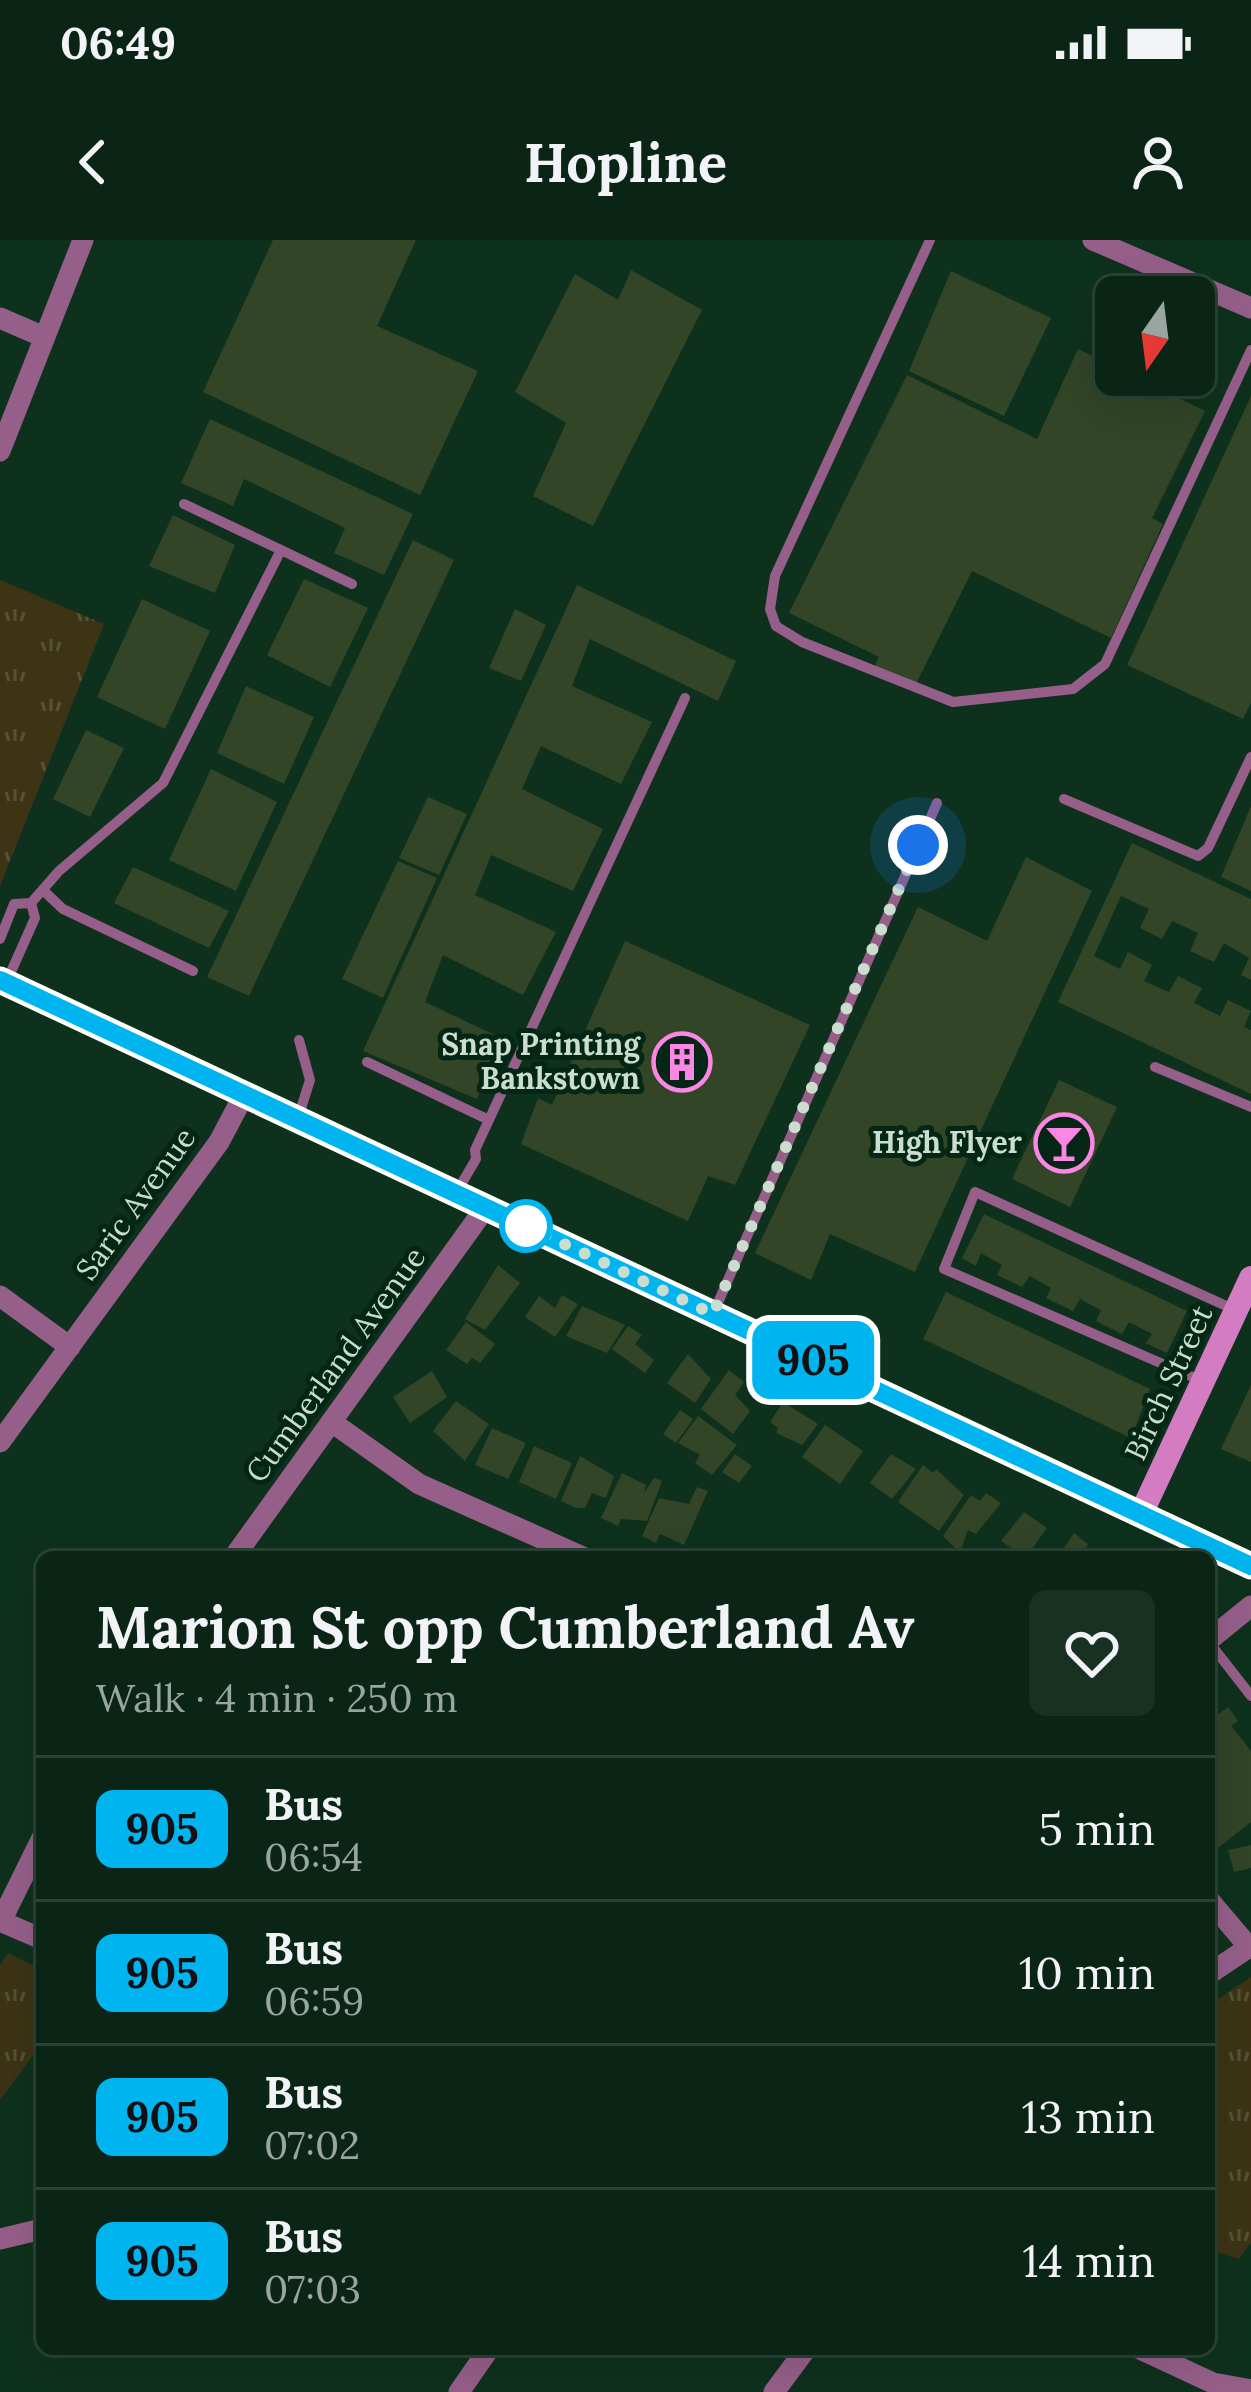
<!DOCTYPE html>
<html lang="en">
<head>
<meta charset="utf-8">
<style>
	:root { --surface:#0a2516; --page:#183123; --text:#f1f3f6; --muted:#99a5a1; --line:#2a4235 }
	body { margin:0; font-family:Lora,serif; background:var(--page); color:var(--text); height:100vh; display:flex; flex-direction:column; font-size:45px; white-space:nowrap }
	* { box-sizing:border-box; margin:0 }
	p { font-size:39px; color:var(--muted) }
	.icon { flex:none; width:66px; height:66px; fill:none; stroke:currentColor; stroke-width:2; stroke-linecap:round; stroke-linejoin:round }
	.map { position:relative; flex:1; overflow:hidden }
	.sheet { position:absolute; left:36px; top:1311px; width:1179px; height:804px; display:flex; flex-direction:column; background:var(--surface); border-radius:18px; box-shadow:0 12px 48px #0002,0 0 0 3px var(--line) }
	.sheet>* { flex:none }
	.badge { padding:0 24px; border-radius:18px; font-size:42px; line-height:78px }
	.needle { width:78px; rotate:194deg }
	.tools { position:absolute; left:1095px; top:36px; display:grid; gap:24px }
	.tools a { display:grid; place-items:center; width:120px; height:120px; border-radius:18px; background:var(--surface); box-shadow:0 12px 48px #0002,0 0 0 3px var(--line); font-size:60px }
	.you { position:absolute; width:60px; height:60px; margin:-30px; border:9px solid #fff; border-radius:50%; background:#1a73e8; box-shadow:0 0 0 18px #1a73e833 }
	.map>.badge { position:absolute; translate:-50% -50%; box-shadow:0 0 0 6px #fff }
	.round { display:grid; place-items:center; flex:none; width:126px; height:126px; border-radius:18px; background:var(--page) }
	.headline { display:flex; align-items:center; justify-content:space-between; height:204px; padding:0 60px }
	h1 { font-size:57px; font-weight:700; line-height:90px }
	ul { padding:0; list-style:none }
	li { display:flex; align-items:center; gap:36px; height:144px; padding:0 60px; border-top:3px solid var(--line) }
	li div { flex:1 }
	li b { display:block; font-size:45px }
	li em { font-style:normal }
	li .badge { min-width:132px; font-weight:700; text-align:center }
	.status { display:flex; justify-content:space-between; align-items:center; height:84px; padding:0 60px; background:var(--surface); direction:ltr }
	.status svg { height:33px; fill:currentColor }
	header { display:flex; justify-content:space-between; align-items:center; height:156px; padding:0 60px; background:var(--surface); font-size:54px; font-weight:700 }
	.map>svg:first-child { display:block }
</style>
</head>
<body>
<div class="status"><b>06:49</b><svg viewBox="0 0 49 12"><path d="M0 12V9h3v3zM5 12V6h3v6zM10 12V3h3v9zM15 12V0h3v12zM26 1h20v11H26zM47 4h2v5h-2z"/></svg></div>
<header><svg class="icon" aria-label="back" viewBox="0 0 24 24"><path d="M15 5l-7 7 7 7"/></svg>Hopline<svg class="icon" aria-label="person" viewBox="0 0 24 24"><circle cx="12" cy="8" r="4"/><path d="M4 21q1-7 8-7t8 7"/></svg></header>
<div class="map">
<svg width="1251" height="2152" viewBox="0 0 1251 2152">
	<defs>
		<pattern id="park-tufts" width="24" height="20" patternUnits="userSpaceOnUse" patternTransform="scale(3)"><rect width="24" height="20" fill="#3c3415"/><path d="M3 7l-1-3M5 7V3M7 7l1-3M15 17l-1-3M17 17v-4M19 17l1-3" fill="none" stroke="#575136"/></pattern>
	</defs>
	<rect width="100%" height="100%" fill="#0e311d"/>
	<path fill="url(#park-tufts)" d="M 0,340 L 104,384 L 0,646 Z
		M 8,1713 L 42,1730 L 42,1803 L 0,1860 L 0,1725 Z
		M 1251,1737 L 1251,2003 L 1239,2019 L 1209,2010 L 1209,1765 Z"/>
	<path fill="#324527" d="M 273,0 L 416,0 L 377,86 L 478,131 L 420,255 L 203,152 Z
		M 631,30 L 702,70 L 593,286 L 533,256 L 566,183 L 515,152 L 575,34 L 618,60 Z
		M 951,31 L 1051,78 L 1004,176 L 909,131 Z
		M 1078,109 L 1116,127 L 1116,135 L 1132,135 L 1205,171 L 1152,278 L 1163,284 L 1111,398 L 972,331 L 913,450 L 873,430 L 879,417 L 789,373 L 907,135 L 1037,199 Z
		M 1251,156 L 1251,463 L 1243,479 L 1127,425 Z
		M 210,179 L 413,274 L 384,335 L 334,313 L 345,288 L 244,239 L 233,266 L 181,243 Z
		M 173,275 L 235,305 L 215,353 L 149,326 Z
		M 413,300 L 454,320 L 249,756 L 207,737 Z
		M 304,339 L 368,368 L 330,447 L 267,415 Z
		M 577,345 L 736,421 L 718,461 L 590,399 L 572,446 L 652,482 L 621,544 L 541,506 L 522,549 L 603,589 L 573,651 L 491,615 L 475,655 L 556,692 L 523,755 L 443,715 L 425,762 L 503,799 L 477,859 L 363,811 Z
		M 142,359 L 210,391 L 165,489 L 97,457 Z
		M 515,369 L 546,385 L 521,441 L 489,428 Z
		M 246,446 L 314,477 L 284,544 L 217,513 Z
		M 86,490 L 124,508 L 90,577 L 53,559 Z
		M 211,529 L 277,562 L 236,651 L 169,620 Z
		M 428,557 L 467,574 L 439,635 L 399,618 Z
		M 1251,566 L 1251,651 L 1221,637 Z
		M 1132,603 L 1251,659 L 1251,740 L 1241,735 L 1249,718 L 1224,703 L 1214,722 L 1190,711 L 1198,693 L 1172,681 L 1162,699 L 1140,688 L 1149,669 L 1121,656 L 1094,716 L 1120,729 L 1128,712 L 1152,725 L 1144,741 L 1169,752 L 1178,736 L 1202,748 L 1194,763 L 1220,776 L 1228,760 L 1251,771 L 1244,787 L 1251,790 L 1251,854 L 1058,762 Z
		M 1026,617 L 1092,651 L 915,1032 L 830,994 L 811,1040 L 755,1013 L 918,667 L 987,701 Z
		M 398,621 L 437,638 L 383,758 L 342,739 Z
		M 133,627 L 229,671 L 209,708 L 114,663 Z
		M 625,701 L 810,785 L 735,945 L 708,936 L 688,981 L 521,904 L 538,858 L 552,865 Z
		M 1059,840 L 1117,867 L 1070,967 L 1012,939 Z
		M 984,974 L 1187,1071 L 1167,1113 L 1146,1103 L 1152,1094 L 1129,1082 L 1122,1094 L 1096,1081 L 1101,1070 L 1080,1059 L 1073,1071 L 1046,1058 L 1051,1048 L 1030,1036 L 1022,1047 L 997,1035 L 1002,1025 L 981,1013 L 976,1026 L 962,1018 Z
		M 498,1025 L 520,1043 L 485,1090 L 465,1079 Z
		M 946,1052 L 1150,1149 L 1131,1198 L 923,1099 Z
		M 562,1055 L 578,1064 L 555,1097 L 525,1077 L 539,1056 L 555,1068 Z
		M 582,1066 L 625,1085 L 607,1113 L 566,1096 Z
		M 466,1082 L 495,1104 L 480,1123 L 472,1118 L 467,1124 L 446,1110 Z
		M 628,1086 L 642,1095 L 635,1104 L 654,1120 L 645,1133 L 612,1109 Z
		M 688,1114 L 711,1139 L 695,1163 L 667,1143 Z
		M 729,1130 L 744,1142 L 735,1155 L 750,1171 L 733,1194 L 701,1169 Z
		M 432,1131 L 447,1157 L 410,1183 L 393,1157 Z
		M 1251,1145 L 1251,1222 L 1221,1209 Z
		M 456,1161 L 489,1184 L 465,1221 L 433,1191 Z
		M 783,1162 L 818,1184 L 802,1205 L 776,1193 L 778,1188 L 770,1182 Z
		M 680,1170 L 693,1179 L 676,1203 L 663,1194 Z
		M 698,1176 L 737,1205 L 712,1235 L 695,1223 L 700,1215 L 678,1203 Z
		M 825,1185 L 863,1211 L 840,1244 L 802,1217 Z
		M 492,1188 L 526,1203 L 508,1239 L 475,1225 Z
		M 534,1206 L 572,1223 L 556,1259 L 519,1242 Z
		M 735,1214 L 752,1226 L 739,1243 L 722,1232 Z
		M 891,1214 L 916,1229 L 892,1259 L 870,1243 Z
		M 580,1216 L 614,1236 L 606,1258 L 592,1253 L 585,1268 L 576,1268 L 561,1261 Z
		M 923,1225 L 933,1233 L 936,1229 L 964,1255 L 939,1291 L 898,1262 Z
		M 622,1233 L 646,1245 L 644,1253 L 654,1238 L 662,1241 L 647,1281 L 621,1279 L 618,1286 L 601,1278 Z
		M 697,1247 L 708,1251 L 684,1305 L 660,1294 L 656,1303 L 642,1296 L 659,1258 L 689,1264 Z
		M 986,1253 L 1001,1263 L 976,1294 L 968,1290 L 960,1313 L 943,1296 L 971,1255 L 980,1261 Z
		M 1024,1272 L 1047,1288 L 1026,1317 L 1001,1301 Z
		M 1074,1293 L 1088,1304 L 1086,1309 L 1097,1317 L 1059,1315 Z
		M 1228,1467 L 1238,1481 L 1231,1486 L 1251,1511 L 1251,1582 L 1214,1611 L 1209,1604 L 1209,1481 Z
		M 1251,1605 L 1251,1628 L 1234,1632 L 1228,1610 Z"/>
	<g fill="none" stroke-linecap="round" stroke-linejoin="round">
		<path stroke="#708b7a" stroke-width="3" stroke-dasharray="9 6" stroke-linecap="butt" d="M 763,2109 L 775,2118"/>
		<path stroke="#965f8a" stroke-width="10" d="M 930,0 L 775,336 L 770,369 L 776,386 L 802,402 L 953,462 L 1073,449 L 1105,424 L 1251,110
			M 281,310 L 352,344
			M 1064,559 L 1198,616 L 1208,608 L 1251,517
			M 43,650 L 63,669 L 193,731
			M 31,663 L 59,631 L 163,543 L 281,310 L 184,264
			M 0,699 L 14,664 L 31,663 L 35,678 L 6,743
			M 367,822 L 489,880
			M 1155,827 L 1251,867
			M 298,878 L 310,840 L 299,800
			M 456,953 L 476,919 L 475,910 L 685,458
			M 713,1074 L 937,563
			M 1202,1141 L 944,1029 L 975,952 L 1233,1069
			M 1209,1402 L 1251,1456"/>
		<path stroke="#965f8a" stroke-width="21" d="M 1093,0 L 1251,68
			M 0,78 L 44,97
			M 0,211 L 83,0
			M 0,1056 L 70,1107
			M 333,1183 L 419,1244 L 583,1317
			M 0,1202 L 219,902 L 245,853
			M 234,1317 L 486,967
			M 1209,1400 L 1251,1366
			M 1209,1660 L 1249,1707
			M 0,1681 L 42,1699
			M 1,1681 L 42,1598
			M 1209,1734 L 1251,1706
			M 0,1999 L 42,1989
			M 1140,2109 L 1213,2143 L 1251,2150
			M 459,2152 L 489,2109
			M 774,2152 L 806,2109"/>
		<path stroke="#d37cc1" stroke-width="24" d="M 0,740 L 1251,1326
			M 1141,1274 L 1251,1038"/>
	</g>
	<g fill="none" stroke-linecap="round" stroke-linejoin="round">
		<defs>
			<path id="line" d="M 0,740 L 1251,1326"/>
		</defs>
		<use href="#line" stroke="#fff" stroke-width="27"/>
		<use href="#line" stroke="#00b5ef" stroke-width="18"/>
		<path stroke="#caddcf" stroke-width="12" stroke-dasharray="0 21.6" d="M 526,986 L 713,1074 L 918,605"/>
	</g>
	<defs>
		<symbol id="building-ring" viewBox="-11 -11 22 22"><circle r="9.5" fill="#032714" stroke="#fc86e4" stroke-width="1.5"/><path d="M-4-6H4V6H1V3H-1V6H-4ZM-2.5-4.3h1.7v1.8h-1.7ZM.8-4.3h1.7v1.8H.8ZM-2.5-1h1.7V.8h-1.7ZM.8-1h1.7V.8H.8Z" fill="#fc86e4"/></symbol>
		<symbol id="bar-ring" viewBox="-11 -11 22 22"><circle r="9.5" fill="#032714" stroke="#fc86e4" stroke-width="1.5"/><path d="M-6-5H6L.8 .8V4.5H3.5V6h-7V4.5H-.8V.8Z" fill="#fc86e4"/></symbol>
	</defs>
	<g fill-rule="evenodd">
		<use href="#building-ring" x="649" y="789" width="66" height="66"/>
		<use href="#bar-ring" x="1031" y="870" width="66" height="66"/>
	</g>
	<circle fill="#fff" stroke="#00b5ef" stroke-width="6" cx="526" cy="986" r="24"/>
	<g text-anchor="middle" stroke-width="10" stroke-linejoin="round" paint-order="stroke">
		<g font-size="30" font-weight="bold" fill="#caddcf" stroke="#032714" text-anchor="end">
			<text x="640" y="815">Snap Printing<tspan x="640" dy="34">Bankstown</tspan></text>
			<text x="1022" y="913">High Flyer</text>
		</g>
		<g font-size="30" fill="#caddcf" stroke="#032714">
			<text transform="translate(136 964) rotate(-54)" y="10">Saric Avenue</text>
			<text transform="translate(336 1125) rotate(-54)" y="10">Cumberland Avenue</text>
			<text transform="translate(1169 1143) rotate(-65)" y="10">Birch Street</text>
		</g>
	</g>
</svg>
<div class="tools">
<a><svg class="needle" viewBox="-14 -14 28 28"><path d="M0-13l5 13h-10z" fill="#e53935"/><path d="M0 13l5-13h-10z" fill="#99a5a1"/></svg></a>
</div>
<div class="you" style="left:918px;top:605px"></div>
<b class="badge" style="left:813px;top:1120px;background:#00b5ef;color:#111">905</b>
<section class="sheet">
<div class="headline"><div><h1>Marion St opp Cumberland Av</h1><p>Walk · 4 min · 250 m</p></div><a class="round"><svg class="icon" aria-label="heart" viewBox="0 0 24 24"><path d="M12 20l-8-8c-3-5 5-10 8-4 3-6 11-1 8 4z"/></svg></a></div>
<ul>
<li><span class="badge" style="background:#00b5ef;color:#111">905</span><div><b>Bus</b><p>06:54</p></div><em>5 min</em></li>
<li><span class="badge" style="background:#00b5ef;color:#111">905</span><div><b>Bus</b><p>06:59</p></div><em>10 min</em></li>
<li><span class="badge" style="background:#00b5ef;color:#111">905</span><div><b>Bus</b><p>07:02</p></div><em>13 min</em></li>
<li><span class="badge" style="background:#00b5ef;color:#111">905</span><div><b>Bus</b><p>07:03</p></div><em>14 min</em></li>
</ul>
</section>
</div>
</body>
</html>
